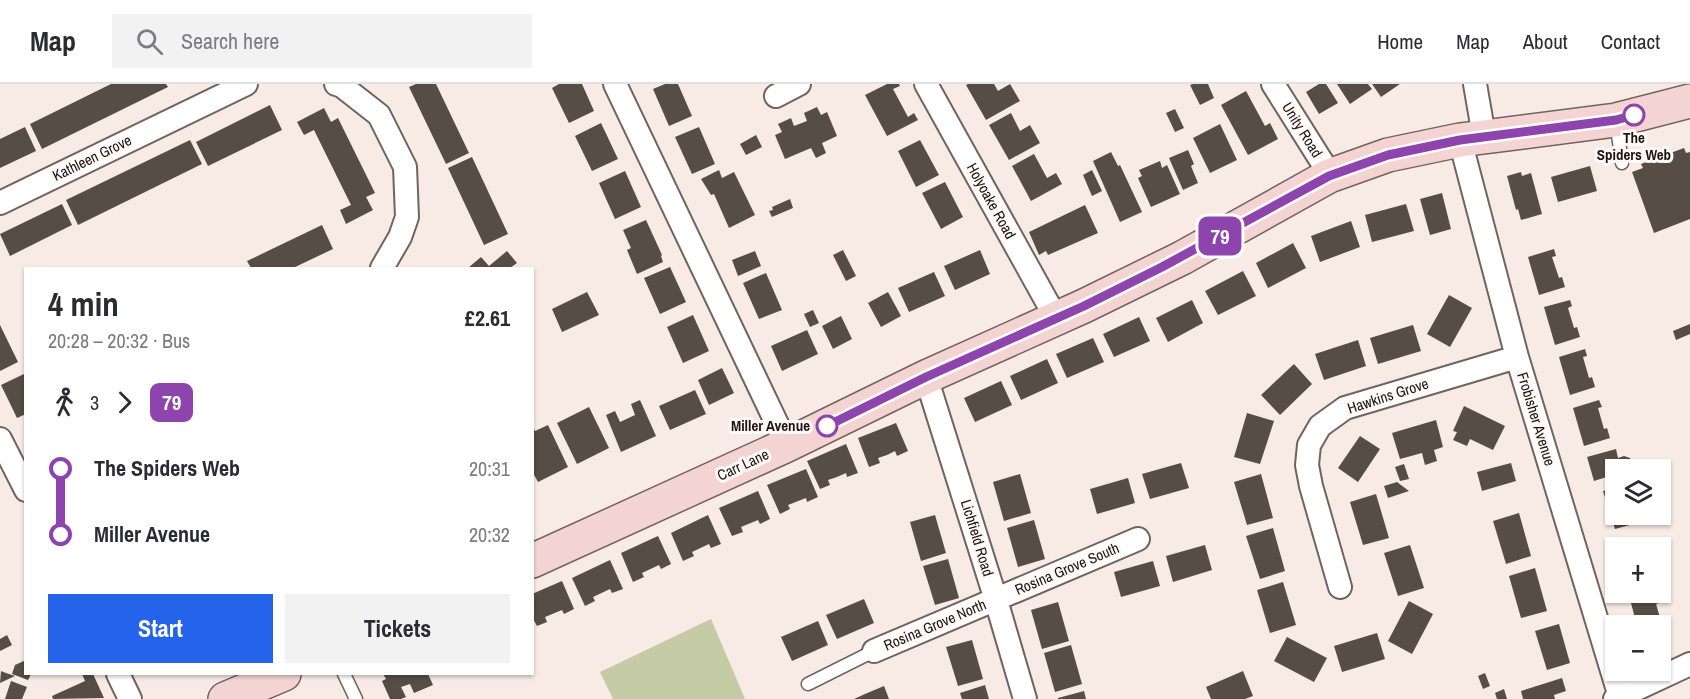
<!DOCTYPE html>
<html lang="en">
<head>
<meta charset="utf-8">
<style>
	:root { --surface:#fff; --page:#f2f2f3; --text:#2b2b33; --muted:#7c7c81; --line:#e1e1e2; --accent:#2563eb }
	body { margin:0; font-family:"Archivo Narrow",sans-serif; background:var(--page); color:var(--text); height:100vh; display:flex; flex-direction:column; font-size:22px; white-space:nowrap }
	* { box-sizing:border-box; margin:0 }
	p { font-size:20px; color:var(--muted) }
	.icon { flex:none; width:33px; height:33px; fill:none; stroke:currentColor; stroke-width:2; stroke-linecap:round; stroke-linejoin:round }
	.map { position:relative; flex:1; overflow:hidden }
	.panel { position:absolute; left:24px; top:183px; width:510px; height:408px; display:flex; flex-direction:column; background:var(--surface); border-radius:0px; box-shadow:0 2px 4px #0004 }
	.panel>* { flex:none }
	.badge { padding:0 12px; border-radius:9px; font-size:21px; line-height:39px }
	.buttons { position:absolute; left:1605px; top:375px; display:grid; gap:12px }
	.buttons a { display:grid; place-items:center; width:66px; height:66px; border-radius:0px; background:var(--surface); box-shadow:0 2px 4px #0004; font-size:30px }
	.map>.badge { position:absolute; translate:-50% -50%; box-shadow:0 0 0 3px #fff }
	.legs { display:flex; align-items:center; gap:9px; height:66px; padding:0 24px; font-size:20px }
	.legs p { margin-inline-start:auto }
	.headline { display:flex; align-items:center; justify-content:space-between; height:102px; padding:0 24px }
	h1 { font-size:33px; font-weight:800; line-height:45px }
	.action { display:flex; gap:12px; margin-top:auto; padding:12px 24px }
	.action a { flex:1; height:69px; border-radius:0px; background:var(--accent); color:#fff; font-size:24px; font-weight:800; line-height:69px; text-align:center }
	.action a+a { background:var(--page); color:var(--text) }
	ul { padding:0 24px; list-style:none }
	li { display:flex; align-items:center; gap:21px; height:66px; font-size:22px }
	li i { display:grid; place-items:center; width:9px; height:100%; margin:0 8px; background:currentColor }
	li i::after { content:''; width:15px; height:15px; margin:-8px; border:4px solid; border-radius:50%; background:var(--surface) }
	li p { margin-inline-start:auto }
	li:first-child i { background:linear-gradient(#0000 50%,currentColor 0) }
	li:last-child i { background:linear-gradient(currentColor 50%,#0000 0) }
	header { display:flex; align-items:center; gap:36px; box-sizing:border-box; height:84px; padding:0 30px; background:var(--surface); border-bottom:2px solid var(--line) }
	header strong { font-size:28px }
	nav { display:flex; gap:33px; margin-inline-start:auto; font-size:21px }
	.search { width:420px; height:54px; background:var(--page); display:flex; align-items:center; gap:15px; box-sizing:border-box; padding:0 21px; border-radius:0px; color:var(--muted); font-size:22px }
	.map>svg:first-child { display:block }
</style>
</head>
<body>
<header>
<strong>Map</strong>
<div class="search"><svg class="icon" aria-label="search" viewBox="0 0 24 24"><circle cx="10" cy="10" r="6"/><path d="M15 15l6 6"/></svg>Search here</div>
<nav><a>Home</a><a>Map</a><a>About</a><a>Contact</a></nav>
</header>
<div class="map">
<svg width="1690" height="615" viewBox="0 0 1690 615">
	<rect width="100%" height="100%" fill="#f8eae4"/>
	<path fill="#c5cba4" d="M 711,535 L 745,615 L 613,615 L 600,588 Z"/>
	<path fill="#564d45" d="M 111,0 L 166,0 L 168,3 L 42,65 L 30,40 Z
		M 416,0 L 436,0 L 469,69 L 446,80 L 409,3 Z
		M 559,0 L 582,0 L 594,27 L 569,39 L 552,4 Z
		M 665,0 L 678,0 L 692,32 L 669,42 L 653,5 Z
		M 887,0 L 899,0 L 900,2 L 893,5 L 908,33 L 914,29 L 918,36 L 887,52 L 865,11 Z
		M 968,0 L 994,0 L 998,7 L 1010,0 L 1020,17 L 986,36 L 966,1 Z
		M 1193,0 L 1208,0 L 1214,14 L 1200,21 L 1190,1 Z
		M 1319,0 L 1326,0 L 1338,19 L 1319,30 L 1306,8 Z
		M 1337,0 L 1368,0 L 1372,5 L 1350,20 Z
		M 1372,0 L 1400,0 L 1381,13 Z
		M 1246,7 L 1265,42 L 1270,39 L 1278,55 L 1248,71 L 1221,21 Z
		M 270,21 L 282,46 L 208,82 L 196,58 Z
		M 817,23 L 821,31 L 827,28 L 837,52 L 822,59 L 826,69 L 816,74 L 811,64 L 785,75 L 775,51 L 782,48 L 778,40 L 791,34 L 794,42 L 807,37 L 804,29 Z
		M 324,24 L 331,38 L 338,34 L 375,109 L 366,113 L 373,126 L 346,140 L 340,126 L 351,121 L 314,46 L 304,51 L 297,38 Z
		M 1175,25 L 1184,44 L 1175,48 L 1166,29 Z
		M 1011,29 L 1020,47 L 1030,41 L 1040,59 L 1009,76 L 989,41 Z
		M 601,39 L 618,75 L 592,87 L 575,52 Z
		M 1220,40 L 1237,76 L 1210,89 L 1193,54 Z
		M 25,43 L 36,67 L 0,84 L 0,55 Z
		M 699,43 L 715,80 L 692,90 L 675,53 Z
		M 756,51 L 762,63 L 746,71 L 740,60 Z
		M 190,56 L 202,80 L 78,141 L 66,116 Z
		M 920,56 L 939,91 L 916,103 L 898,67 Z
		M 1684,64 L 1686,69 L 1690,68 L 1690,135 L 1654,149 L 1632,88 L 1643,84 L 1641,80 Z
		M 1188,66 L 1194,80 L 1191,82 L 1198,99 L 1183,106 L 1169,74 Z
		M 1111,68 L 1118,82 L 1120,81 L 1142,128 L 1120,138 L 1093,77 Z
		M 1034,70 L 1047,94 L 1056,89 L 1062,100 L 1031,117 L 1012,82 Z
		M 472,73 L 508,150 L 484,161 L 448,84 Z
		M 1160,77 L 1162,84 L 1167,81 L 1180,110 L 1151,123 L 1138,94 L 1142,92 L 1139,86 Z
		M 1590,82 L 1597,107 L 1558,118 L 1551,93 Z
		M 719,86 L 722,94 L 734,88 L 755,131 L 729,144 L 714,110 L 711,111 L 701,95 Z
		M 1092,86 L 1102,107 L 1092,112 L 1083,91 Z
		M 625,87 L 641,123 L 615,135 L 599,99 Z
		M 1521,88 L 1522,92 L 1531,89 L 1542,130 L 1521,136 L 1518,125 L 1516,126 L 1507,92 Z
		M 945,98 L 963,133 L 941,145 L 922,109 Z
		M 1442,109 L 1451,145 L 1430,151 L 1420,115 Z
		M 790,115 L 793,124 L 772,133 L 769,127 L 773,126 L 772,123 Z
		M 62,120 L 72,141 L 10,172 L 0,150 Z
		M 1406,120 L 1414,147 L 1372,158 L 1365,131 Z
		M 1085,121 L 1098,149 L 1048,171 L 1046,167 L 1039,171 L 1029,148 Z
		M 646,136 L 662,171 L 661,172 L 663,178 L 637,190 L 627,166 L 631,164 L 623,146 Z
		M 1351,137 L 1360,163 L 1320,178 L 1311,152 Z
		M 322,141 L 333,165 L 293,184 L 251,184 L 247,177 Z
		M 1293,159 L 1306,184 L 1268,204 L 1256,179 Z
		M 1554,165 L 1556,172 L 1552,173 L 1559,194 L 1562,193 L 1565,203 L 1539,211 L 1528,173 Z
		M 843,166 L 856,192 L 846,197 L 833,171 Z
		M 980,166 L 990,190 L 955,206 L 944,182 Z
		M 507,167 L 517,179 L 510,184 L 468,184 L 481,173 L 489,182 Z
		M 755,167 L 761,182 L 738,192 L 732,176 Z
		M 670,183 L 686,218 L 660,230 L 644,194 Z
		M 1243,187 L 1256,212 L 1218,231 L 1205,207 Z
		M 934,188 L 945,212 L 909,228 L 898,204 Z
		M 766,189 L 782,226 L 759,235 L 743,199 Z
		M 587,208 L 599,231 L 562,248 L 552,225 Z
		M 888,208 L 901,232 L 881,243 L 868,219 Z
		M 1449,211 L 1472,224 L 1450,263 L 1427,250 Z
		M 1192,216 L 1203,239 L 1168,258 L 1156,234 Z
		M 1570,216 L 1572,222 L 1568,224 L 1574,244 L 1577,243 L 1580,253 L 1555,261 L 1544,223 Z
		M 813,226 L 819,239 L 810,243 L 804,230 Z
		M 693,231 L 709,267 L 683,279 L 667,243 Z
		M 841,232 L 852,255 L 833,265 L 822,242 Z
		M 1139,233 L 1150,257 L 1114,273 L 1103,250 Z
		M 1690,240 L 1690,250 L 1676,256 L 1673,247 Z
		M 0,241 L 18,278 L 0,287 Z
		M 1413,241 L 1421,267 L 1378,280 L 1370,254 Z
		M 807,246 L 818,270 L 782,287 L 771,262 Z
		M 1093,254 L 1104,278 L 1067,294 L 1056,270 Z
		M 1358,256 L 1366,282 L 1324,296 L 1315,270 Z
		M 1585,265 L 1587,272 L 1583,273 L 1589,294 L 1592,293 L 1595,303 L 1570,311 L 1559,273 Z
		M 1047,275 L 1058,299 L 1021,316 L 1010,292 Z
		M 1294,280 L 1312,300 L 1280,331 L 1261,311 Z
		M 722,284 L 734,309 L 709,321 L 698,296 Z
		M 26,289 L 26,330 L 17,334 L 1,301 Z
		M 1001,297 L 1012,321 L 975,338 L 964,314 Z
		M 695,306 L 706,330 L 670,346 L 659,322 Z
		M 640,316 L 656,352 L 621,368 L 606,331 L 615,327 L 620,338 L 635,331 L 631,320 Z
		M 1599,316 L 1602,323 L 1598,324 L 1604,345 L 1607,344 L 1610,354 L 1584,362 L 1573,324 Z
		M 1464,322 L 1505,342 L 1493,366 L 1470,355 L 1467,362 L 1453,356 L 1457,348 L 1453,347 Z
		M 589,323 L 609,364 L 577,380 L 557,339 Z
		M 1247,329 L 1274,337 L 1260,380 L 1234,373 Z
		M 1436,336 L 1443,363 L 1434,366 L 1437,377 L 1425,381 L 1422,369 L 1400,375 L 1392,349 Z
		M 896,339 L 908,367 L 897,372 L 895,367 L 887,371 L 878,374 L 880,379 L 869,383 L 858,354 Z
		M 548,341 L 568,383 L 538,398 L 532,387 L 532,342 L 535,347 Z
		M 1360,352 L 1380,365 L 1358,398 L 1338,384 Z
		M 846,360 L 858,389 L 847,393 L 846,389 L 837,393 L 828,396 L 830,401 L 820,405 L 807,377 Z
		M 1616,365 L 1618,374 L 1624,372 L 1630,374 L 1632,380 L 1629,385 L 1616,386 L 1616,390 L 1594,397 L 1587,373 Z
		M 1181,379 L 1189,404 L 1150,415 L 1142,390 Z
		M 1511,379 L 1516,397 L 1482,407 L 1477,388 Z
		M 1404,380 L 1409,395 L 1400,397 L 1395,383 Z
		M 806,385 L 818,413 L 807,418 L 806,414 L 788,421 L 790,425 L 780,430 L 767,401 Z
		M 1020,390 L 1031,429 L 1004,437 L 993,398 Z
		M 1261,390 L 1273,434 L 1247,441 L 1234,398 Z
		M 1128,394 L 1135,419 L 1097,430 L 1090,405 Z
		M 1397,398 L 1409,407 L 1388,414 L 1384,402 Z
		M 1616,404 L 1616,430 L 1635,430 L 1637,439 L 1615,445 L 1603,407 Z
		M 758,407 L 770,435 L 760,440 L 758,436 L 741,443 L 743,448 L 732,452 L 719,424 Z
		M 1376,410 L 1389,454 L 1363,461 L 1350,418 Z
		M 1519,429 L 1531,472 L 1506,480 L 1493,437 Z
		M 708,431 L 721,460 L 711,464 L 709,460 L 692,468 L 694,472 L 683,477 L 671,449 Z
		M 935,431 L 946,469 L 921,477 L 910,438 Z
		M 1034,436 L 1045,475 L 1018,483 L 1007,444 Z
		M 1273,444 L 1285,487 L 1260,495 L 1246,452 Z
		M 658,452 L 671,480 L 661,485 L 659,481 L 642,489 L 644,493 L 633,498 L 621,469 Z
		M 1646,455 L 1648,462 L 1644,464 L 1619,464 Z
		M 1205,461 L 1212,486 L 1173,498 L 1166,472 Z
		M 1410,461 L 1424,504 L 1398,512 L 1384,469 Z
		M 948,475 L 959,514 L 935,521 L 923,482 Z
		M 610,476 L 623,505 L 612,509 L 610,505 L 593,513 L 595,517 L 585,522 L 572,494 Z
		M 1153,477 L 1160,502 L 1121,513 L 1114,488 Z
		M 1535,484 L 1547,527 L 1521,534 L 1509,492 Z
		M 562,497 L 574,525 L 564,530 L 562,526 L 545,533 L 547,538 L 537,542 L 532,533 L 532,510 Z
		M 1283,498 L 1296,541 L 1270,549 L 1257,506 Z
		M 1657,512 L 1659,519 L 1656,520 L 1662,540 L 1664,540 L 1667,550 L 1660,552 L 1660,542 L 1637,542 L 1631,519 Z
		M 864,515 L 874,539 L 837,555 L 826,531 Z
		M 1409,517 L 1433,530 L 1412,570 L 1388,557 Z
		M 1058,518 L 1069,557 L 1042,565 L 1031,526 Z
		M 818,537 L 828,561 L 792,577 L 781,553 Z
		M 1559,540 L 1570,579 L 1547,586 L 1535,547 Z
		M 1377,549 L 1385,575 L 1342,588 L 1334,562 Z
		M 7,551 L 12,561 L 0,567 L 0,555 Z
		M 1287,553 L 1327,574 L 1314,598 L 1274,577 Z
		M 972,556 L 983,595 L 958,602 L 946,563 Z
		M 1071,561 L 1082,600 L 1055,608 L 1044,569 Z
		M 26,576 L 26,590 L 31,590 L 28,596 L 12,590 L 15,581 Z
		M 1,587 L 6,589 L 15,592 L 0,599 Z
		M 1243,587 L 1253,612 L 1245,615 L 1211,615 L 1206,603 Z
		M 1485,589 L 1490,602 L 1483,605 L 1478,592 Z
		M 82,590 L 93,590 L 104,614 L 53,615 L 52,612 L 85,597 Z
		M 383,590 L 428,590 L 433,601 L 414,609 L 410,600 L 401,603 L 406,613 L 401,615 L 390,615 L 382,597 L 386,595 Z
		M 1562,594 L 1566,607 L 1554,611 L 1555,615 L 1523,615 L 1521,607 Z
		M 11,597 L 27,603 L 22,615 L 5,615 Z
		M 985,601 L 989,615 L 962,615 L 960,609 Z
		M 884,602 L 889,615 L 854,615 L 865,610 Z
		M 1504,605 L 1507,615 L 1497,615 L 1495,609 Z
		M 1084,607 L 1086,615 L 1058,615 L 1058,614 Z"/>
	<g fill="none" stroke-linecap="round" stroke-linejoin="round">
		<defs>
			<path id="lane" d="M 1616,37 L 1622,79
				M 344,590 L 356,615
				M 808,600 L 874,567"/>
			<path id="street" d="M 336,0 L 342,2 L 379,31 L 405,83 L 407,133 L 400,153 L 382,184
				M 615,0 L 787,361
				M 926,0 L 1056,234
				M 1273,0 L 1322,78 L 1329,92
				M 1475,0 L 1484,52
				M 776,12 L 799,0
				M 1460,56 L 1517,273 L 1620,613
				M 0,119 L 246,0
				M 926,293 L 996,516 L 1025,615
				M 0,355 L 26,406
				M 1340,503 L 1311,402 L 1307,381 L 1309,361 L 1320,342 L 1345,324 L 1517,273
				M 874,567 L 1138,455
				M 118,590 L 130,615
				M 1615,615 L 1690,580"/>
			<path id="secondary" d="M 532,477 L 787,361 L 926,293 L 1084,222 L 1182,174 L 1329,92 L 1388,71 L 1460,56 L 1616,36 L 1690,17
				M 225,615 L 284,590"/>
		</defs>
		<use href="#lane" stroke="#70645f" stroke-width="15"/>
		<use href="#street" stroke="#70645f" stroke-width="26"/>
		<use href="#secondary" stroke="#70645f" stroke-width="36"/>
		<use href="#lane" stroke="#fff" stroke-width="12"/>
		<use href="#street" stroke="#fff" stroke-width="22"/>
		<use href="#secondary" stroke="#f4d4d2" stroke-width="33"/>
	</g>
	<g fill="none" stroke-linecap="round" stroke-linejoin="round">
		<defs>
			<path id="line-1" d="M 827,342 L 926,293 L 1084,222 L 1162,183 L 1329,92 L 1388,71 L 1460,56 L 1616,36 L 1634,31"/>
		</defs>
		<use href="#line-1" stroke="#fff" stroke-width="14"/>
		<use href="#line-1" stroke="#8e44ad" stroke-width="9"/>
	</g>
	<g fill="#fff" stroke="#8e44ad" stroke-width="3">
		<circle cx="1634" cy="31" r="10"/>
		<circle cx="827" cy="342" r="10"/>
	</g>
	<g text-anchor="middle" stroke-width="6" stroke-linejoin="round" paint-order="stroke">
		<g font-size="15" fill="#1a1513" stroke="#fff9f7">
			<text transform="translate(1302 46) rotate(58)" y="5">Unity Road</text>
			<text transform="translate(92 74) rotate(-26)" y="5">Kathleen Grove</text>
			<text transform="translate(991 117) rotate(61)" y="5">Holyoake Road</text>
			<text transform="translate(1388 312) rotate(-18)" y="5">Hawkins Grove</text>
			<text transform="translate(1536 335) rotate(73)" y="5">Frobisher Avenue</text>
			<text transform="translate(743 381) rotate(-25)" y="5">Carr Lane</text>
			<text transform="translate(977 454) rotate(73)" y="5">Lichfield Road</text>
			<text transform="translate(1067 485) rotate(-23)" y="5">Rosina Grove South</text>
			<text transform="translate(935 541) rotate(-23)" y="5">Rosina Grove North</text>
		</g>
		<g font-size="15" font-weight="bold" fill="#1a1513" stroke="#fff9f7">
			<text x="1634" y="59">The<tspan x="1634" dy="17">Spiders Web</tspan></text>
			<text x="810" y="347" text-anchor="end">Miller Avenue</text>
		</g>
	</g>
</svg>
<div class="buttons">
<a><svg class="icon" aria-label="layers" viewBox="0 0 24 24"><path d="M12 4l9 5-9 5-9-5zM3 14l9 5 9-5"/></svg></a>
<a>+</a>
<a>−</a>
</div>
<b class="badge" style="left:1220px;top:152px;background:#8e44ad;color:#fff">79</b>
<section class="panel">
<div class="headline"><div><h1>4 min</h1><p>20:28 – 20:32 · Bus</p></div><b>£2.61</b></div>
<div class="legs"><svg class="icon" aria-label="walk" viewBox="0 0 24 24"><circle cx="13" cy="4" r="2"/><path d="M13 8l-2 6 4 7M11 14l-3 7M7 12l3-4h3l4 4"/></svg>3<svg class="icon" aria-label="forward" viewBox="0 0 24 24"><path d="M9 5l7 7-7 7"/></svg><b class="badge" style="background:#8e44ad;color:#fff">79</b></div>
<ul>
<li><i style="color:#8e44ad"></i><b>The Spiders Web</b><p>20:31</p></li>
<li><i style="color:#8e44ad"></i><b>Miller Avenue</b><p>20:32</p></li>
</ul>
<div class="action"><a>Start</a><a>Tickets</a></div>
</section>
</div>
</body>
</html>
